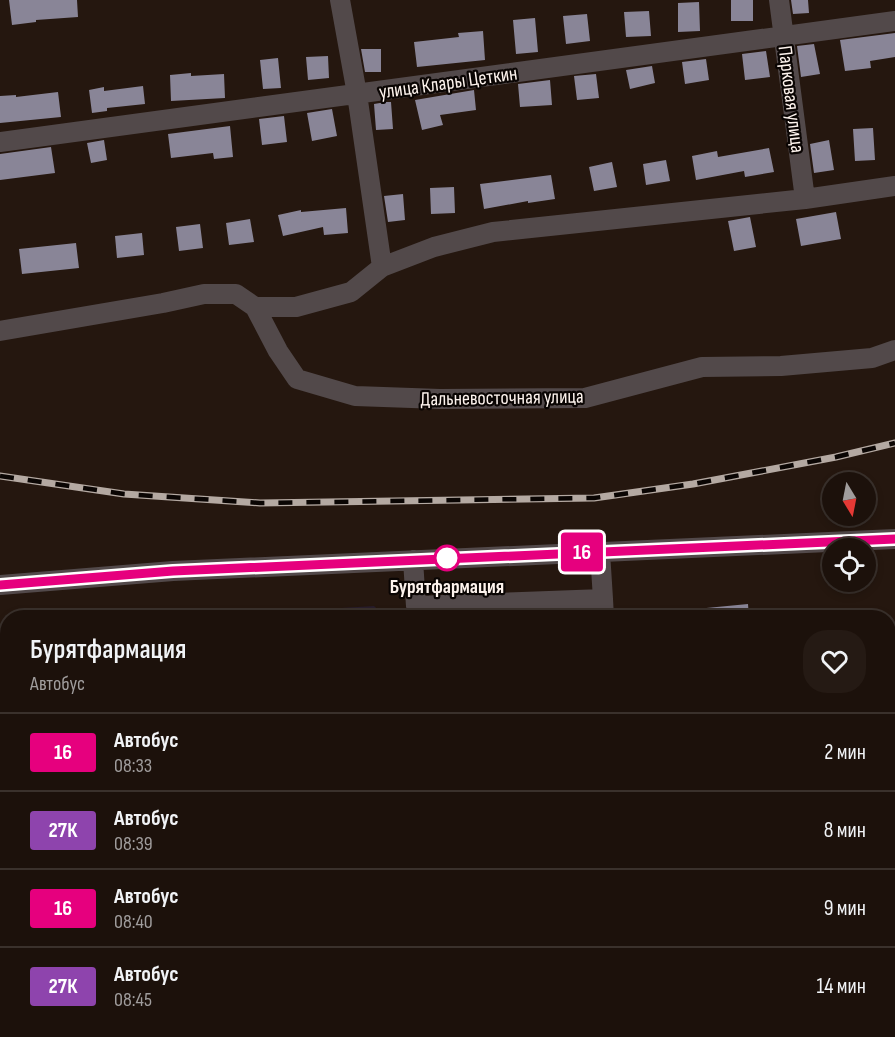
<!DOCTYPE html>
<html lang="ru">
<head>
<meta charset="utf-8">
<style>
	:root { --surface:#1c110b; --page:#251a14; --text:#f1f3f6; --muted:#a09d9d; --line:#3a312c }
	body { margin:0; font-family:"Sofia Sans Condensed",sans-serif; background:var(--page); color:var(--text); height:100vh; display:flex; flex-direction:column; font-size:22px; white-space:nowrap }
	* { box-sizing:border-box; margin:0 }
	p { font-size:20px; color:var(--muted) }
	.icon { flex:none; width:33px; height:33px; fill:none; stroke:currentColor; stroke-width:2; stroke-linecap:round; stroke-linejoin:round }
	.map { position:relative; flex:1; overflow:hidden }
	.side { position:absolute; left:0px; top:610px; width:896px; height:428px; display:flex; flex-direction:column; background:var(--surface); border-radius:24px 24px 0 0; box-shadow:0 3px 9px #0003,0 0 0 2px var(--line) }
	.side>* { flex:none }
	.badge { padding:0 12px; border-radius:4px; font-size:21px; line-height:39px }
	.needle { width:39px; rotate:170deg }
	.controls { position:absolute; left:822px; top:472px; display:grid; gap:12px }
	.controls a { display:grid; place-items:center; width:54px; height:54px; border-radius:50%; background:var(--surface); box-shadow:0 3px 9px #0003,0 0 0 2px var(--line); font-size:30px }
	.map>.badge { position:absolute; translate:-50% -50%; box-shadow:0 0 0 3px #fff }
	.round { display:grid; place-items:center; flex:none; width:63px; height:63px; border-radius:24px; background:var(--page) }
	.headline { display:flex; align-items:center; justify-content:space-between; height:102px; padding:0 30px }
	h1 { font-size:28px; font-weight:600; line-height:45px }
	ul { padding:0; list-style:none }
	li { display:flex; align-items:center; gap:18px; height:78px; padding:0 30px; border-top:2px solid var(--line) }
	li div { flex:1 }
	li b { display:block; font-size:22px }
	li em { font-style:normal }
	li .badge { min-width:66px; font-weight:700; text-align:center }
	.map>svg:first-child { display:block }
</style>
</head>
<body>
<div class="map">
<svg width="895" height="1037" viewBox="0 0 895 1037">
	<rect width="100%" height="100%" fill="#25170f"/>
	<path fill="#281d2b" d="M 374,606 L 387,618 L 175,618 Z
		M 717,607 L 749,618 L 634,618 Z
		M 895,622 L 895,963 L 892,963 L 888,940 L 888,623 Z
		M 0,632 L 8,632 L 8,797 L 5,802 L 0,802 Z"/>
	<path fill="#898597" d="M 9,0 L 77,0 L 78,17 L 36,20 L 36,22 L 12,25 Z
		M 731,0 L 753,0 L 753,21 L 731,21 Z
		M 791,0 L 808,0 L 809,13 L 793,14 Z
		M 699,2 L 700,31 L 678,32 L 678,3 Z
		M 649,11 L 651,36 L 626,37 L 624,12 Z
		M 587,14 L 590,41 L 566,44 L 563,16 Z
		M 535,18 L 538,52 L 516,54 L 513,20 Z
		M 483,31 L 485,60 L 417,67 L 414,42 L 459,37 L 458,33 Z
		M 895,33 L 895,57 L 870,61 L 871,68 L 845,71 L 840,40 Z
		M 814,44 L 820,74 L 801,77 L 797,46 Z
		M 361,49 L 381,49 L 381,72 L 365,72 Z
		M 766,51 L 770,77 L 745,80 L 742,54 Z
		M 328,56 L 329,78 L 308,80 L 306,57 Z
		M 278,58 L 281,88 L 263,89 L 260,60 Z
		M 706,59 L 709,80 L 685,84 L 682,62 Z
		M 652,66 L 655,83 L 630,89 L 626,70 Z
		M 191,73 L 191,76 L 224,74 L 225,98 L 171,101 L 170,75 Z
		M 596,74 L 599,98 L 577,100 L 574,76 Z
		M 550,80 L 552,105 L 520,107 L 518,84 Z
		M 143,86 L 145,104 L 107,108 L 107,111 L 92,113 L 89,90 L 104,87 L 104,91 Z
		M 474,90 L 476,110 L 440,115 L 443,125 L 422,130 L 415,100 Z
		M 58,92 L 61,117 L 0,123 L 0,96 L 16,95 L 16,97 Z
		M 386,102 L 391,102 L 393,129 L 376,130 L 374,104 Z
		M 332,109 L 337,136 L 312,141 L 307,113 Z
		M 284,116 L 287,142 L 262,145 L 259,119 Z
		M 230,126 L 233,157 L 214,159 L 213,153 L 171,158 L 168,134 Z
		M 873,128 L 875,160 L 855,161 L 853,129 Z
		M 104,140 L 107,160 L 91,163 L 87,143 Z
		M 829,140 L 834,170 L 814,173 L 810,144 Z
		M 51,147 L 55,173 L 0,180 L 0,154 Z
		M 769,148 L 774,172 L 745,177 L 744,171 L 696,180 L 692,156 L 717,151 L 718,157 Z
		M 666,160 L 670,181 L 646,185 L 643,164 Z
		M 612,162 L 617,187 L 594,191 L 589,167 Z
		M 551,175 L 555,199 L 528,203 L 528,201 L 484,209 L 480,184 Z
		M 454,187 L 455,213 L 431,214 L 430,188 Z
		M 403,194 L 405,220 L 388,222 L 384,196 Z
		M 346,208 L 348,233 L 324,235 L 323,227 L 283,236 L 278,215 L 301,210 L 301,212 Z
		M 836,212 L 841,239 L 801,246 L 796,219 Z
		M 750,217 L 756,247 L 734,251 L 728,221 Z
		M 250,219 L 254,242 L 229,245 L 226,223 Z
		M 200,224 L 203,248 L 179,251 L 176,227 Z
		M 142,233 L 144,255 L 117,258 L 115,236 Z
		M 76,243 L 79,268 L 22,274 L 19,249 Z
		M 748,604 L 749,618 L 697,618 L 696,609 Z"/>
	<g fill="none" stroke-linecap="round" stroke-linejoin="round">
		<path stroke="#52494a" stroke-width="20" d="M 340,0 L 357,94 L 382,267
			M 779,0 L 805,199
			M 0,142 L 895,21
			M 255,307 L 296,307 L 351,292 L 382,267 L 434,247 L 493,232 L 805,199 L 895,186
			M 0,331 L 163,303 L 204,294 L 236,294 L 255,307 L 278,351 L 297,379 L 355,396 L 440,399 L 585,398 L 702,367 L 781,366 L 872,358 L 895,350
			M 600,552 L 603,599
			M 413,560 L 416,606 L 603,599 L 604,618
			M 0,585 L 173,571 L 895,539
			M 0,843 L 8,840
			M 888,971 L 895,974
			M 0,985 L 8,984
			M 0,1001 L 8,999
			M 888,1006 L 895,1003
			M 49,1030 L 50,1037
			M 168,1030 L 170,1037
			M 378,1030 L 379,1037
			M 827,1037 L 839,1030"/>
		<defs>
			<path id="rail" d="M 0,476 L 124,494 L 260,503 L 594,498 L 693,484 L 836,457 L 895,443"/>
		</defs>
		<use href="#rail" stroke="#b4a9a2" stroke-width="7"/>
		<use href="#rail" stroke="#0a0503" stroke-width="4.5" stroke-dasharray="14" stroke-linecap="butt"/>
	</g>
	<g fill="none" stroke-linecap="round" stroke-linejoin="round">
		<defs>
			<path id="line" d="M 0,585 L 173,571 L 895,539"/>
		</defs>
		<use href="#line" stroke="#fff" stroke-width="14"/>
		<use href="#line" stroke="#e6007e" stroke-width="9"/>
	</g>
	<circle fill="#fff" stroke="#e6007e" stroke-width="3" cx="447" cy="558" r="12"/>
	<g text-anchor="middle" stroke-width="4.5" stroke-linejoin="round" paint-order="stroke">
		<g font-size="20" fill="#fdf3ed" stroke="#0a0503">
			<text transform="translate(448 82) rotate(-8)" y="7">улица Клары Цеткин</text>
			<text transform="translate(792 99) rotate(83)" y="7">Парковая улица</text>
			<text transform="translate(502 397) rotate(-1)" y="7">Дальневосточная улица</text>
		</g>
		<g font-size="20" font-weight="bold" fill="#fdf3ed" stroke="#0a0503">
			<text x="447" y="593">Бурятфармация</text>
		</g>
	</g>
</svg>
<div class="controls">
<a><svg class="needle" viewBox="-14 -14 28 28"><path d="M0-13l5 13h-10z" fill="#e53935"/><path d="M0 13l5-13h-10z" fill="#a09d9d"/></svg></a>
<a><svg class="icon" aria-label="locate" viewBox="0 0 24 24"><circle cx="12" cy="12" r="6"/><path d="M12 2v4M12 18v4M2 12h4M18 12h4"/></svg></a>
</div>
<b class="badge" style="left:582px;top:552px;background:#e6007e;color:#fff">16</b>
<section class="side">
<div class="headline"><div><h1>Бурятфармация</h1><p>Автобус</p></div><a class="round"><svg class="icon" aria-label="heart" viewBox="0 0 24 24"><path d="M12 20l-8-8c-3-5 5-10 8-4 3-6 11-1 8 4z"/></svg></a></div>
<ul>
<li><span class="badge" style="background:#e6007e;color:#fff">16</span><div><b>Автобус</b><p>08:33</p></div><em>2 мин</em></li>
<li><span class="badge" style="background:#8e44ad;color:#fff">27К</span><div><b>Автобус</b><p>08:39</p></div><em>8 мин</em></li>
<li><span class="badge" style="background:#e6007e;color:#fff">16</span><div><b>Автобус</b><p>08:40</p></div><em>9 мин</em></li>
<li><span class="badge" style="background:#8e44ad;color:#fff">27К</span><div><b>Автобус</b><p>08:45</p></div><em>14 мин</em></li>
</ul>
</section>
</div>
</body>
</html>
